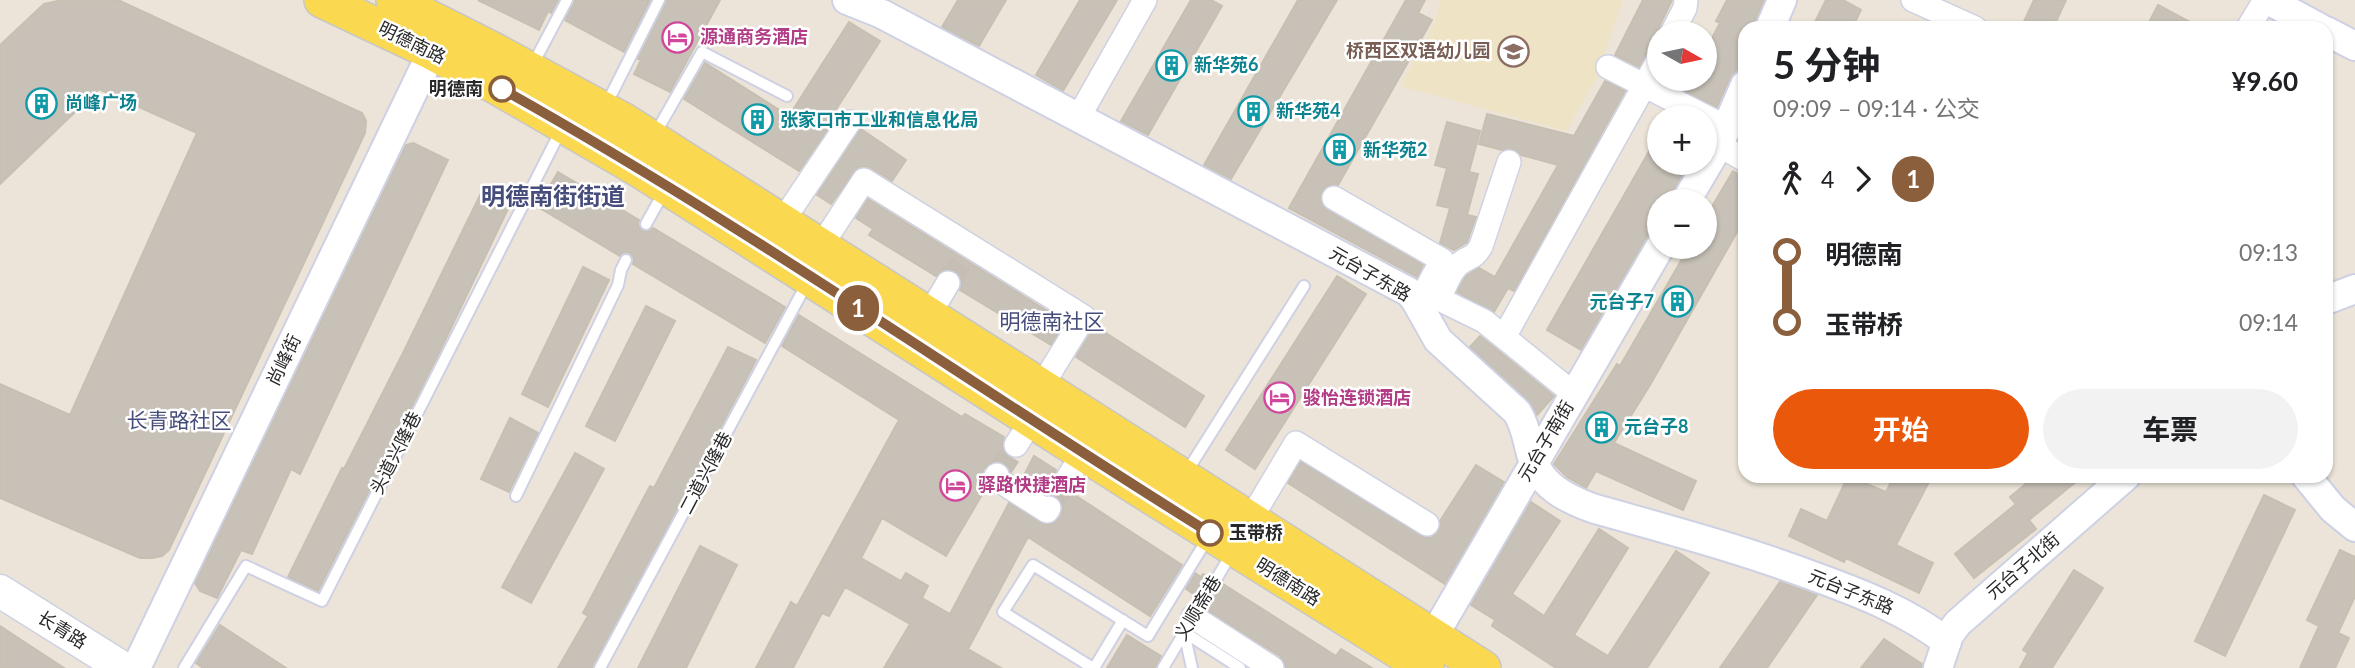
<!DOCTYPE html>
<html lang="zh">
<head>
<meta charset="utf-8">
<style>
	:root { --surface:#fff; --page:#f2f2f2; --text:#202124; --muted:#757577; --accent:#ea580c }
	body { margin:0; font-family:Lato,"Noto Sans SC",sans-serif; background:var(--page); color:var(--text); height:100vh; display:flex; flex-direction:column; font-size:26px; white-space:nowrap }
	* { box-sizing:border-box; margin:0 }
	p { font-size:23px; color:var(--muted) }
	.icon { flex:none; width:38px; height:38px; fill:none; stroke:currentColor; stroke-width:2; stroke-linecap:round; stroke-linejoin:round }
	.map { position:relative; flex:1; overflow:hidden }
	.details { position:absolute; left:1738px; top:21px; width:595px; height:462px; display:flex; flex-direction:column; background:var(--surface); border-radius:21px; box-shadow:0 2px 5px #0004 }
	.details>* { flex:none }
	.badge { padding:0 14px; border-radius:23px; font-size:24px; line-height:46px }
	.needle { width:46px; rotate:99deg }
	.tools { position:absolute; left:1647px; top:21px; display:grid; gap:14px }
	.tools a { display:grid; place-items:center; width:70px; height:70px; border-radius:50%; background:var(--surface); box-shadow:0 2px 5px #0004; font-size:35px }
	.map>.badge { position:absolute; translate:-50% -50%; box-shadow:0 0 0 4px #fff }
	.legs { display:flex; align-items:center; gap:10px; height:77px; padding:0 35px; font-size:23px }
	.legs p { margin-inline-start:auto }
	.overview { display:flex; align-items:center; justify-content:space-between; height:119px; padding:0 35px }
	h1 { font-size:38px; font-weight:700; line-height:52px }
	.cta { display:flex; gap:14px; margin-top:auto; padding:14px 35px }
	.cta a { flex:1; height:80px; border-radius:42px; background:var(--accent); color:#fff; font-size:28px; font-weight:700; line-height:80px; text-align:center }
	.cta a+a { background:var(--page); color:var(--text) }
	ul { padding:0 35px; list-style:none }
	li { display:flex; align-items:center; gap:24px; height:70px; font-size:26px }
	li i { display:grid; place-items:center; width:10px; height:100%; margin:0 9px; background:currentColor }
	li i::after { content:''; width:18px; height:18px; margin:-9px; border:5px solid; border-radius:50%; background:var(--surface) }
	li p { margin-inline-start:auto }
	li:first-child i { background:linear-gradient(#0000 50%,currentColor 0) }
	li:last-child i { background:linear-gradient(currentColor 50%,#0000 0) }
	.map>svg:first-child { display:block }
</style>
</head>
<body>
<div class="map">
<svg width="2355" height="668" viewBox="0 0 2355 668">
	<rect width="100%" height="100%" fill="#ece4d8"/>
	<path fill="#efe3c6" d="M 1440,0 L 1623,0 L 1596,79 L 1566,131 L 1400,86 L 1435,22 Z"/>
	<path fill="#c7c1b8" stroke="#c7c0b2" stroke-width="2" d="M 62,0 L 118,0 L 362,113 L 366,121 L 365,133 L 169,550 L 162,556 L 152,558 L 140,558 L 0,498 L 0,384 L 70,415 L 197,133 L 99,89 L 0,184 L 0,45 L 44,4 Z
		M 478,0 L 558,0 L 551,13 L 548,11 L 539,30 Z
		M 575,0 L 650,0 L 624,52 L 565,20 Z
		M 667,0 L 720,0 L 670,92 L 634,74 L 641,60 L 638,59 Z
		M 958,0 L 1006,0 L 979,46 L 942,27 Z
		M 1080,0 L 1117,0 L 1063,91 L 1036,75 Z
		M 1191,0 L 1211,0 L 1222,6 L 1148,135 L 1121,121 Z
		M 1298,0 L 1337,0 L 1231,179 L 1204,165 Z
		M 1406,0 L 1425,0 L 1418,13 L 1432,20 L 1338,185 L 1326,186 L 1322,192 L 1320,199 L 1327,210 L 1423,265 L 1417,277 L 1289,208 Z
		M 1643,0 L 1672,0 L 1659,27 L 1659,45 L 1647,52 L 1639,67 L 1615,55 Z
		M 1727,0 L 1764,0 L 1752,28 L 1745,28 L 1745,60 L 1740,70 L 1730,78 L 1717,107 L 1685,91 L 1691,79 L 1704,79 L 1704,53 L 1720,23 L 1716,21 Z
		M 1826,0 L 1843,0 L 1861,10 L 1852,28 L 1812,28 Z
		M 2034,0 L 2066,0 L 2053,28 L 2021,28 Z
		M 2158,5 L 2201,28 L 2146,28 Z
		M 849,22 L 880,41 L 835,111 L 839,113 L 799,171 L 684,99 L 705,63 L 789,116 Z
		M 1605,81 L 1625,91 L 1514,291 L 1508,288 L 1494,312 L 1457,292 L 1466,276 L 1479,268 L 1495,277 L 1558,165 L 1521,155 L 1513,149 L 1502,150 L 1479,144 L 1487,114 L 1574,136 Z
		M 1447,122 L 1480,131 L 1469,172 L 1478,174 L 1467,215 L 1476,217 L 1467,242 L 1454,250 L 1440,243 L 1450,208 L 1437,205 L 1447,168 L 1435,165 Z
		M 861,129 L 906,160 L 892,181 L 871,168 L 864,166 L 857,168 L 831,204 L 817,195 Z
		M 1659,134 L 1659,163 L 1689,163 L 1668,201 L 1659,201 L 1659,216 L 1581,350 L 1547,330 Z
		M 413,143 L 448,160 L 300,474 L 291,469 L 252,554 L 241,550 L 217,598 L 200,591 L 195,583 L 406,145 Z
		M 1733,171 L 1745,178 L 1745,218 L 1650,385 L 1614,443 L 1696,481 L 1683,510 L 1596,471 L 1586,488 L 1581,485 L 1567,477 L 1554,464 L 1617,364 L 1620,366 L 1689,247 L 1704,247 L 1704,220 Z
		M 558,172 L 639,220 L 638,225 L 642,230 L 647,232 L 653,228 L 785,307 L 765,343 L 633,264 L 634,259 L 630,253 L 625,252 L 620,256 L 538,207 Z
		M 480,195 L 508,209 L 438,355 L 318,591 L 288,577 L 342,468 L 344,469 L 404,351 Z
		M 868,199 L 1065,322 L 1051,345 L 960,290 L 962,282 L 956,271 L 947,269 L 936,276 L 869,235 L 873,229 L 856,218 Z
		M 583,267 L 609,280 L 548,407 L 522,394 Z
		M 1337,276 L 1366,294 L 1255,469 L 1226,450 Z
		M 646,306 L 675,321 L 615,441 L 586,426 Z
		M 799,315 L 962,417 L 965,414 L 1004,437 L 1002,445 L 1006,454 L 1001,462 L 991,462 L 983,470 L 981,478 L 986,488 L 946,556 L 882,518 L 861,558 L 901,581 L 906,573 L 928,586 L 922,598 L 950,614 L 1009,503 L 1046,525 L 1054,523 L 1061,516 L 1063,508 L 1057,497 L 1047,494 L 1022,479 L 1034,456 L 1056,470 L 1054,478 L 1060,490 L 1070,492 L 1182,565 L 1150,616 L 1028,537 L 968,649 L 1001,668 L 884,668 L 910,624 L 845,587 L 829,616 L 822,613 L 793,668 L 756,668 L 791,602 L 797,606 L 899,420 L 782,346 Z
		M 1095,326 L 1204,396 L 1185,427 L 1076,357 Z
		M 1480,336 L 1554,396 L 1537,415 L 1528,400 L 1470,347 Z
		M 728,347 L 756,360 L 743,385 L 592,668 L 558,668 L 588,616 L 583,613 L 650,486 L 654,488 Z
		M 510,418 L 538,433 L 509,492 L 481,479 Z
		M 575,453 L 604,469 L 531,603 L 502,587 Z
		M 1301,462 L 1426,538 L 1433,537 L 1438,532 L 1440,521 L 1476,465 L 1504,482 L 1445,584 L 1288,483 Z
		M 1848,476 L 1886,492 L 1894,476 L 1932,476 L 1896,545 L 1933,563 L 1919,593 L 1846,558 L 1844,562 L 1789,536 L 1801,509 L 1827,521 Z
		M 2035,476 L 2083,476 L 2029,520 L 2036,529 L 1974,578 L 1955,554 L 2016,504 L 2010,497 Z
		M 2264,495 L 2295,510 L 2225,656 L 2195,641 Z
		M 1531,502 L 1560,521 L 1512,594 L 1544,616 L 1599,529 L 1628,548 L 1574,635 L 1608,656 L 1676,551 L 1709,573 L 1647,668 L 1556,668 L 1492,626 L 1495,620 L 1471,605 Z
		M 700,546 L 737,565 L 686,668 L 638,668 Z
		M 2340,550 L 2355,557 L 2355,596 L 2338,633 L 2349,638 L 2335,668 L 2300,668 L 2319,626 L 2307,620 Z
		M 2074,570 L 2103,588 L 2052,668 L 2020,668 L 2028,653 L 2023,650 Z
		M 1195,573 L 1201,577 L 1203,574 L 1208,577 L 1197,596 L 1186,589 Z
		M 1780,582 L 1817,595 L 1767,668 L 1720,668 Z
		M 1223,584 L 1336,656 L 1341,649 L 1372,668 L 1286,668 L 1280,656 L 1207,610 Z
		M 220,625 L 286,668 L 203,668 L 196,663 Z
		M 0,626 L 64,668 L 0,668 Z
		M 1127,635 L 1161,656 L 1155,668 L 1107,668 Z
		M 1884,639 L 1922,664 L 1922,668 L 1861,668 Z"/>
	<g fill="none" stroke-linecap="round" stroke-linejoin="round">
		<path stroke="#c5beb5" stroke-width="23" stroke-dasharray="23 11" stroke-linecap="butt" d="M 948,283 L 967,252
			M 997,475 L 1016,445
			M 1049,508 L 1068,478"/>
		<defs>
			<path id="service" d="M 532,66 L 567,0
				M 605,107 L 659,0
				M 655,134 L 702,52 L 787,96
				M 646,224 L 665,190
				M 1186,473 L 1304,286
				M 516,496 L 618,285 L 621,270 L 626,260
				M 1184,632 L 1240,668
				M 1184,632 L 1192,668
				M 184,668 L 246,566 L 322,601 L 561,130
				M 600,668 L 807,283
				M 1093,668 L 1003,612 L 1033,565 L 1148,636 L 1209,536
				M 1094,668 L 1123,620
				M 1163,668 L 1233,551"/>
			<path id="minor" d="M 1913,0 L 1975,28
				M 2248,28 L 2265,0
				M 1672,33 L 1685,8 L 1686,0
				M 1608,67 L 1726,127
				M 1078,118 L 1145,0
				M 1719,145 L 1745,160
				M 1509,162 L 1481,246 C 1474,259 1469,256 1459,264 C 1450,271 1444,289 1439,299 L 1484,321 L 1574,394
				M 1334,198 L 1442,260 L 1418,304
				M 782,222 L 849,122
				M 821,246 L 864,180 L 1084,317 L 1041,387
				M 929,315 L 948,283
				M 1504,337 L 1659,59
				M 1016,445 L 1032,420
				M 997,475 L 995,478 L 1047,511 L 1049,508
				M 1068,478 L 1083,453
				M 1250,520 L 1296,443 L 1427,524
				M 1193,617 L 1272,668"/>
			<path id="tertiary" d="M 847,0 L 882,14 L 1409,292 L 1416,301 L 1438,340 L 1517,412 C 1527,428 1527,443 1533,460 C 1542,487 1568,499 1592,508 C 1666,529 1741,549 1813,576 C 1860,593 1907,611 1947,642
				M 2268,0 L 2320,28
				M 1770,28 L 1782,0
				M 2326,31 L 2355,46
				M 1686,201 L 1719,145 L 1745,85
				M 2326,300 L 2355,289
				M 2306,476 L 2333,509 L 2355,527
				M 1433,637 L 1660,247
				M 136,668 L 432,52
				M 1938,668 L 1949,635 L 1958,623 L 2126,476"/>
			<path id="secondary" d="M 0,591 L 123,668"/>
			<path id="primary" d="M 322,0 L 432,52 L 501,89 L 637,168 L 1138,488 L 1426,668
				M 394,0 L 495,51 L 624,121 L 1483,668"/>
		</defs>
		<use href="#service" stroke="#ced1e3" stroke-width="14"/>
		<use href="#minor" stroke="#ced1e3" stroke-width="26"/>
		<use href="#tertiary" stroke="#ced1e3" stroke-width="32"/>
		<use href="#secondary" stroke="#ced1e3" stroke-width="35"/>
		<use href="#primary" stroke="#c7c7c7" stroke-width="38"/>
		<use href="#service" stroke="#fff" stroke-width="10"/>
		<use href="#minor" stroke="#fff" stroke-width="23"/>
		<use href="#tertiary" stroke="#fff" stroke-width="28"/>
		<use href="#secondary" stroke="#fff" stroke-width="32"/>
		<use href="#primary" stroke="#fad950" stroke-width="35"/>
	</g>
	<g fill="none" stroke-linecap="round" stroke-linejoin="round">
		<defs>
			<path id="line-1" d="M 502,89 C 745,225 973,386 1210,533"/>
		</defs>
		<use href="#line-1" stroke="#fff" stroke-width="16"/>
		<use href="#line-1" stroke="#8b5e3c" stroke-width="10"/>
	</g>
	<defs>
		<symbol id="hotel-ring" viewBox="-11 -11 22 22"><circle r="9.5" fill="#fff" stroke="#d1479c" stroke-width="1.5"/><path d="M-6-4.5h1.5V1H6V5H4.5V3h-9V5H-6ZM-4 0a1.8 1.8 0 1 1 3.6 0ZM.5 0V-2.5h3Q6-2.5 6 0Z" fill="#d1479c"/></symbol>
		<symbol id="school-ring" viewBox="-11 -11 22 22"><circle r="9.5" fill="#fff" stroke="#8d6e63" stroke-width="1.5"/><path d="M0-5L7-2L0 1L-7-2ZM-4 1L0 2.5L4 1V4Q0 6-4 4Z" fill="#8d6e63"/></symbol>
		<symbol id="building-ring" viewBox="-11 -11 22 22"><circle r="9.5" fill="#fff" stroke="#0f9aa8" stroke-width="1.5"/><path d="M-4-6H4V6H1V3H-1V6H-4ZM-2.5-4.3h1.7v1.8h-1.7ZM.8-4.3h1.7v1.8H.8ZM-2.5-1h1.7V.8h-1.7ZM.8-1h1.7V.8H.8Z" fill="#0f9aa8"/></symbol>
	</defs>
	<g fill-rule="evenodd">
		<use href="#hotel-ring" x="660" y="20" width="35" height="35"/>
		<use href="#school-ring" x="1496" y="34" width="35" height="35"/>
		<use href="#building-ring" x="1154" y="48" width="35" height="35"/>
		<use href="#building-ring" x="24" y="86" width="35" height="35"/>
		<use href="#building-ring" x="1236" y="94" width="35" height="35"/>
		<use href="#building-ring" x="740" y="102" width="35" height="35"/>
		<use href="#building-ring" x="1322" y="132" width="35" height="35"/>
		<use href="#building-ring" x="1660" y="284" width="35" height="35"/>
		<use href="#hotel-ring" x="1262" y="380" width="35" height="35"/>
		<use href="#building-ring" x="1584" y="410" width="35" height="35"/>
		<use href="#hotel-ring" x="938" y="468" width="35" height="35"/>
	</g>
	<g fill="#fff" stroke="#8b5e3c" stroke-width="3.5">
		<circle cx="502" cy="89" r="12"/>
		<circle cx="1210" cy="533" r="12"/>
	</g>
	<g text-anchor="middle" stroke-width="5" stroke-linejoin="round" paint-order="stroke">
		<g font-size="18" font-weight="bold" fill="#b23c85" stroke="#fff" text-anchor="start">
			<text x="700" y="43">源通商务酒店</text>
			<text x="1303" y="404">骏怡连锁酒店</text>
			<text x="978" y="491">驿路快捷酒店</text>
		</g>
		<g font-size="18" fill="#282828" stroke="#fff">
			<text transform="translate(412 43) rotate(26)" y="6">明德南路</text>
			<text transform="translate(1370 274) rotate(30)" y="6">元台子东路</text>
			<text transform="translate(284 360) rotate(-64)" y="6">尚峰街</text>
			<text transform="translate(1546 441) rotate(-59)" y="6">元台子南街</text>
			<text transform="translate(396 453) rotate(-63)" y="6">头道兴隆巷</text>
			<text transform="translate(706 473) rotate(-62)" y="6">二道兴隆巷</text>
			<text transform="translate(2023 566) rotate(-41)" y="6">元台子北街</text>
			<text transform="translate(1288 582) rotate(32)" y="6">明德南路</text>
			<text transform="translate(1851 592) rotate(22)" y="6">元台子东路</text>
			<text transform="translate(1198 608) rotate(-59)" y="6">义顺斋巷</text>
			<text transform="translate(62 630) rotate(32)" y="6">长青路</text>
		</g>
		<g font-size="18" font-weight="bold" fill="#785e54" stroke="#fff" text-anchor="end">
			<text x="1490" y="57">桥西区双语幼儿园</text>
		</g>
		<g font-size="18" font-weight="bold" fill="#0d838f" stroke="#fff" text-anchor="start">
			<text x="1194" y="71">新华苑6</text>
			<text x="65" y="109">尚峰广场</text>
			<text x="1276" y="117">新华苑4</text>
			<text x="780" y="126">张家口市工业和信息化局</text>
			<text x="1363" y="156">新华苑2</text>
			<text x="1654" y="308" text-anchor="end">元台子7</text>
			<text x="1624" y="433">元台子8</text>
		</g>
		<g font-size="18" font-weight="bold" fill="#282828" stroke="#fff" text-anchor="end">
			<text x="483" y="95">明德南</text>
			<text x="1229" y="539" text-anchor="start">玉带桥</text>
		</g>
		<g font-size="21" fill="#464d7b" stroke="#fff">
			<text x="1052" y="329">明德南社区</text>
			<text x="179" y="428">长青路社区</text>
		</g>
		<g font-size="24" font-weight="bold" fill="#464d7b" stroke="#fff">
			<text x="553" y="205">明德南街街道</text>
		</g>
	</g>
</svg>
<div class="tools">
<a><svg class="needle" viewBox="-14 -14 28 28"><path d="M0-13l5 13h-10z" fill="#e53935"/><path d="M0 13l5-13h-10z" fill="#757577"/></svg></a>
<a>+</a>
<a>−</a>
</div>
<b class="badge" style="left:858px;top:308px;background:#8b5e3c;color:#fff">1</b>
<section class="details">
<div class="overview"><div><h1>5 分钟</h1><p>09:09 – 09:14 · 公交</p></div><b>¥9.60</b></div>
<div class="legs"><svg class="icon" aria-label="walk" viewBox="0 0 24 24"><circle cx="13" cy="4" r="2"/><path d="M13 8l-2 6 4 7M11 14l-3 7M7 12l3-4h3l4 4"/></svg>4<svg class="icon" aria-label="forward" viewBox="0 0 24 24"><path d="M9 5l7 7-7 7"/></svg><b class="badge" style="background:#8b5e3c;color:#fff">1</b></div>
<ul>
<li><i style="color:#8b5e3c"></i><b>明德南</b><p>09:13</p></li>
<li><i style="color:#8b5e3c"></i><b>玉带桥</b><p>09:14</p></li>
</ul>
<div class="cta"><a>开始</a><a>车票</a></div>
</section>
</div>
</body>
</html>
